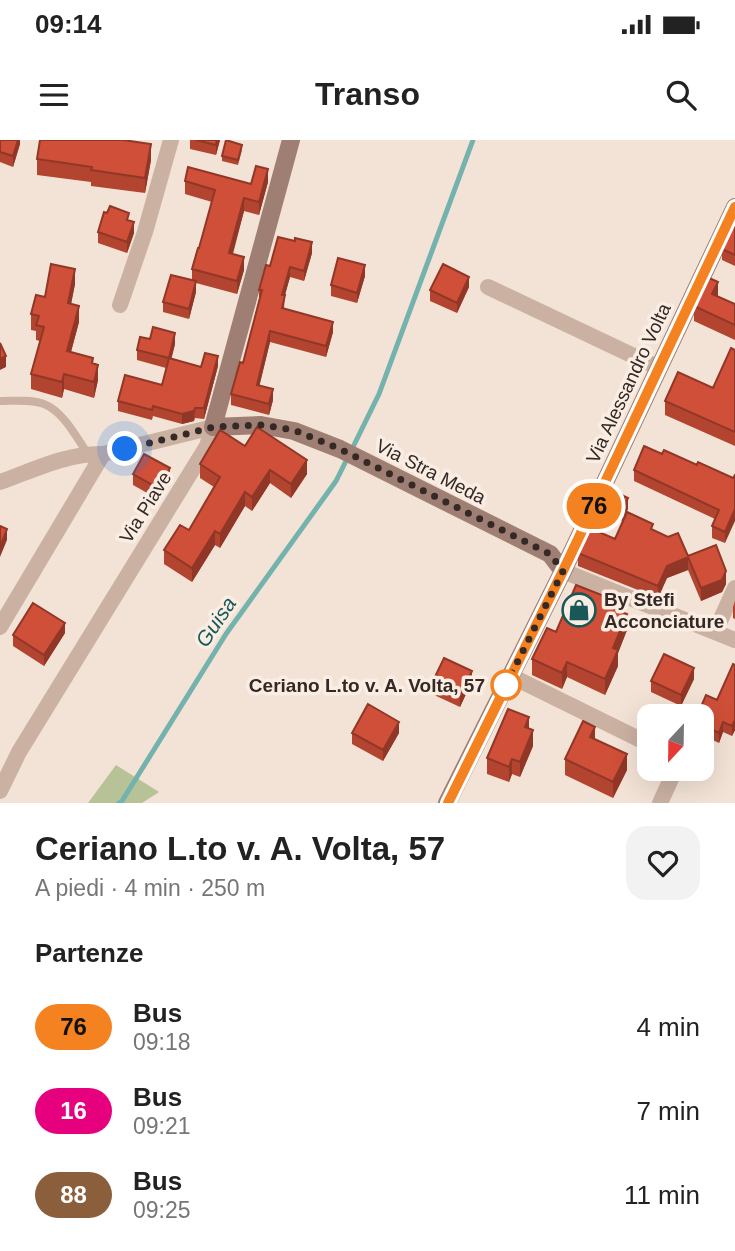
<!DOCTYPE html>
<html lang="it">
<head>
<meta charset="utf-8">
<style>
	:root { --surface:#fff; --page:#f2f2f2; --text:#222; --muted:#767676 }
	body { margin:0; font-family:Helvetica,sans-serif; background:var(--page); color:var(--text); height:100vh; display:flex; flex-direction:column; font-size:26px; white-space:nowrap }
	* { box-sizing:border-box; margin:0 }
	p { font-size:23px; color:var(--muted) }
	.icon { flex:none; width:38px; height:38px; fill:none; stroke:currentColor; stroke-width:2; stroke-linecap:round; stroke-linejoin:round }
	.map { position:relative; height:663px; overflow:hidden }
	.details { display:flex; flex-direction:column; background:var(--surface); flex:1 }
	.details>* { flex:none }
	.badge { padding:0 14px; border-radius:23px; font-size:24px; line-height:46px }
	.needle { width:46px; rotate:202deg }
	.fabs { position:absolute; left:637px; top:564px; display:grid; gap:14px }
	.fabs a { display:grid; place-items:center; width:77px; height:77px; border-radius:14px; background:var(--surface); box-shadow:0 7px 28px #0002; font-size:35px }
	.you { position:absolute; width:35px; height:35px; margin:-18px; border:5px solid #fff; border-radius:50%; background:#1a73e8; box-shadow:0 0 0 10px #1a73e833 }
	.map>.badge { position:absolute; translate:-50% -50%; box-shadow:0 0 0 4px #fff }
	h2 { padding:0 35px; font-size:26px; line-height:63px }
	.round { display:grid; place-items:center; flex:none; width:74px; height:74px; border-radius:21px; background:var(--page) }
	.head { display:flex; align-items:center; justify-content:space-between; height:119px; padding:0 35px }
	h1 { font-size:33px; font-weight:700; line-height:52px }
	ul { padding:0; list-style:none }
	li { display:flex; align-items:center; gap:21px; height:84px; padding:0 35px }
	li div { flex:1 }
	li b { display:block; font-size:26px }
	li em { font-style:normal }
	li .badge { min-width:77px; font-weight:700; text-align:center }
	.status { display:flex; justify-content:space-between; align-items:center; height:49px; padding:0 35px; background:var(--surface); direction:ltr }
	.status svg { height:19px; fill:currentColor }
	header { display:flex; justify-content:space-between; align-items:center; height:91px; padding:0 35px; background:var(--surface); font-size:32px; font-weight:700 }
	.map>svg:first-child { display:block }
</style>
</head>
<body>
<div class="status"><b>09:14</b><svg viewBox="0 0 49 12"><path d="M0 12V9h3v3zM5 12V6h3v6zM10 12V3h3v9zM15 12V0h3v12zM26 1h20v11H26zM47 4h2v5h-2z"/></svg></div>
<header><svg class="icon" aria-label="menu" viewBox="0 0 24 24"><path d="M4 6h16M4 12h16M4 18h16"/></svg>Transo<svg class="icon" aria-label="search" viewBox="0 0 24 24"><circle cx="10" cy="10" r="6"/><path d="M15 15l6 6"/></svg></header>
<div class="map">
<svg width="735" height="663" viewBox="0 0 735 663">
	<rect width="100%" height="100%" fill="#f3e3d6"/>
	<path fill="#b7c296" d="M 116,625 L 159,652 L 142,663 L 88,663 Z"/>
	<g fill="none" stroke-linecap="round" stroke-linejoin="round">
		<path stroke="#74b2ae" stroke-width="5" d="M 354,305 L 379,254 L 473,0
			M 119,663 L 122,661 L 226,494 L 336,341 L 345,323"/>
		<path stroke="#cbb1a2" stroke-width="8" d="M 0,261 C 14,261 31,259 44,264 C 64,272 76,297 88,314"/>
		<path stroke="#cbb1a2" stroke-width="16" d="M 488,147 L 659,228
			M 120,165 L 145,92 L 171,0
			M 0,342 C 34,330 67,313 103,314 L 213,287
			M 563,431 L 735,500
			M 0,487 L 103,314
			M 715,492 L 735,448
			M 511,536 L 649,604
			M 0,651 L 19,612 L 207,306 L 213,287
			M 660,663 L 676,628"/>
		<path stroke="#9f7f73" stroke-width="18" d="M 291,0 L 213,287 L 261,285 L 294,291 L 340,309 L 550,414 L 563,431
			M 447,663 L 563,431 L 735,67"/>
	</g>
	<path fill="#b24430" d="M 0,0 L 20,0 L 20,4 L 13,27 L 0,22 Z
		M 190,0 L 220,0 L 216,15 L 190,9 Z
		M 242,10 L 238,25 L 222,21 L 222,16 Z
		M 37,19 L 151,20 L 145,53 L 91,46 L 91,42 L 37,35 Z
		M 185,41 L 251,44 L 268,42 L 259,75 L 244,71 L 233,114 L 244,130 L 237,154 L 196,143 L 196,152 L 189,179 L 163,172 L 163,162 L 192,140 L 192,129 L 199,108 L 212,62 L 185,54 Z
		M 129,81 L 134,93 L 127,113 L 98,103 L 98,92 Z
		M 735,83 L 735,126 L 722,120 L 722,109 Z
		M 295,101 L 312,113 L 304,141 L 290,137 L 285,155 L 284,169 L 333,192 L 326,217 L 270,202 L 259,246 L 273,260 L 269,275 L 231,265 L 231,254 L 243,223 L 259,160 L 259,150 L 270,126 Z
		M 365,136 L 357,163 L 331,156 L 331,145 Z
		M 75,144 L 71,164 L 79,182 L 71,212 L 93,223 L 98,240 L 94,258 L 64,249 L 62,258 L 31,249 L 31,234 L 40,201 L 36,200 L 36,191 L 31,190 L 31,174 L 45,157 Z
		M 469,147 L 457,173 L 430,161 L 430,150 Z
		M 718,157 L 735,164 L 735,200 L 694,181 L 694,166 Z
		M 175,204 L 171,219 L 201,227 L 218,226 L 204,279 L 195,278 L 194,281 L 182,284 L 153,276 L 152,280 L 118,271 L 118,261 L 162,245 L 166,228 L 137,220 L 137,210 Z
		M 735,210 L 735,306 L 665,275 L 665,261 L 713,248 Z
		M 245,306 L 307,334 L 291,358 L 270,343 L 252,371 L 245,366 L 220,408 L 215,405 L 192,442 L 164,424 L 164,410 L 189,390 L 214,347 L 200,338 L 200,324 Z
		M 662,314 L 733,338 L 725,403 L 712,398 L 712,386 L 715,379 L 634,341 L 634,330 Z
		M 133,334 L 170,338 L 158,359 L 133,345 Z
		M 603,361 L 628,369 L 622,381 L 603,372 Z
		M 653,390 L 726,444 L 722,452 L 701,461 L 688,430 L 667,438 L 658,458 L 578,426 L 578,413 L 615,399 Z
		M 735,461 L 735,479 L 733,478 L 733,467 Z
		M 622,472 L 627,490 L 618,513 L 618,526 L 605,555 L 567,537 L 562,549 L 532,535 L 532,519 L 556,492 Z
		M 65,493 L 44,526 L 13,506 L 13,495 Z
		M 735,525 L 735,590 L 732,596 L 723,592 L 719,603 L 702,595 L 702,576 L 717,560 Z
		M 694,539 L 681,566 L 651,552 L 651,541 Z
		M 472,541 L 460,567 L 432,554 L 432,543 Z
		M 529,589 L 533,606 L 520,637 L 512,634 L 509,642 L 487,634 L 487,618 Z
		M 352,593 L 399,593 L 383,621 L 352,604 Z
		M 595,599 L 627,630 L 613,658 L 565,635 L 565,619 Z"/>
	<path fill="#913727" d="M 18,0 L 20,0 L 20,4 L 13,27 L 13,16 Z
		M 217,0 L 220,0 L 216,15 L 216,5 Z
		M 151,4 L 151,20 L 145,53 L 145,38 Z
		M 268,29 L 268,42 L 259,75 L 259,62 Z
		M 244,58 L 244,71 L 229,126 L 229,113 Z
		M 134,82 L 134,93 L 127,113 L 127,102 Z
		M 312,102 L 312,113 L 304,141 L 304,131 Z
		M 244,117 L 244,130 L 237,154 L 237,141 Z
		M 365,125 L 365,136 L 357,163 L 357,153 Z
		M 290,127 L 290,137 L 282,165 L 282,155 Z
		M 75,129 L 75,144 L 68,179 L 68,163 Z
		M 469,137 L 469,147 L 457,173 L 457,163 Z
		M 196,141 L 196,152 L 189,179 L 189,169 Z
		M 718,142 L 718,157 L 712,154 Z
		M 79,166 L 79,182 L 67,226 L 67,211 Z
		M 333,182 L 333,192 L 326,217 L 326,206 Z
		M 270,191 L 270,202 L 257,256 L 257,245 Z
		M 175,193 L 175,204 L 169,229 L 169,218 Z
		M 6,216 L 6,227 L 0,230 L 0,219 Z
		M 218,216 L 218,226 L 204,279 L 204,268 Z
		M 98,225 L 98,240 L 94,258 L 94,242 Z
		M 64,234 L 64,249 L 62,258 L 62,242 Z
		M 273,249 L 273,260 L 269,275 L 269,264 Z
		M 195,268 L 194,281 L 182,284 L 182,274 Z
		M 307,320 L 307,334 L 291,358 L 291,344 Z
		M 170,328 L 170,338 L 158,359 L 158,348 Z
		M 270,330 L 270,343 L 252,371 L 252,357 Z
		M 245,352 L 245,366 L 220,408 L 220,394 Z
		M 628,358 L 628,369 L 622,381 L 622,371 Z
		M 735,369 L 735,381 L 725,403 L 725,392 Z
		M 7,389 L 7,400 L 0,417 L 0,407 Z
		M 215,391 L 215,405 L 192,442 L 192,428 Z
		M 688,417 L 688,430 L 667,438 L 658,458 L 658,446 L 667,426 Z
		M 726,431 L 726,444 L 722,452 L 701,461 L 701,448 Z
		M 627,474 L 627,490 L 618,513 L 618,526 L 605,555 L 605,539 L 613,508 Z
		M 65,483 L 65,493 L 44,526 L 44,515 Z
		M 567,522 L 567,537 L 562,549 L 562,533 Z
		M 694,528 L 694,539 L 681,566 L 681,555 Z
		M 472,531 L 472,541 L 460,567 L 460,556 Z
		M 529,577 L 529,593 L 525,587 Z
		M 735,580 L 735,590 L 732,596 L 732,586 Z
		M 399,582 L 399,593 L 383,621 L 383,610 Z
		M 723,582 L 723,592 L 719,603 L 719,593 Z
		M 595,587 L 595,603 L 590,597 Z
		M 533,590 L 533,606 L 520,637 L 520,622 Z
		M 627,614 L 627,630 L 613,658 L 613,642 Z
		M 512,619 L 512,634 L 509,642 L 509,627 Z"/>
	<path fill="#cf4f38" stroke="#913727" stroke-width="2" d="M 0,0 L 18,0 L 13,16 L 0,12 Z
		M 40,0 L 123,0 L 151,4 L 145,38 L 91,30 L 92,27 L 37,19 Z
		M 196,0 L 217,0 L 216,5 Z
		M 226,0 L 242,5 L 238,20 L 222,16 Z
		M 256,26 L 268,29 L 259,62 L 244,58 L 229,113 L 244,117 L 237,141 L 192,129 L 198,108 L 199,108 L 215,50 L 185,41 L 188,27 L 251,44 Z
		M 110,66 L 129,73 L 127,80 L 134,82 L 127,102 L 98,92 L 104,72 L 107,73 Z
		M 735,83 L 735,115 L 722,109 Z
		M 278,97 L 295,101 L 295,98 L 312,102 L 304,131 L 290,127 L 282,155 L 285,155 L 282,168 L 333,182 L 326,206 L 270,191 L 257,245 L 273,249 L 269,264 L 231,254 L 240,222 L 243,223 L 262,150 L 259,150 L 266,125 L 270,126 Z
		M 338,118 L 365,125 L 357,153 L 331,145 Z
		M 51,124 L 75,129 L 68,163 L 79,166 L 67,211 L 93,218 L 92,223 L 98,225 L 94,242 L 64,234 L 62,242 L 31,234 L 44,187 L 36,185 L 39,176 L 31,174 L 36,155 L 45,157 Z
		M 443,124 L 469,137 L 457,163 L 430,150 Z
		M 171,135 L 196,141 L 189,169 L 163,162 Z
		M 707,137 L 718,142 L 712,154 L 735,164 L 735,185 L 694,166 Z
		M 153,187 L 175,193 L 169,218 L 137,210 L 140,197 L 150,199 Z
		M 0,203 L 6,216 L 0,219 Z
		M 731,208 L 735,210 L 735,292 L 665,261 L 678,232 L 713,248 Z
		M 205,213 L 218,216 L 204,268 L 195,268 L 194,271 L 182,274 L 153,266 L 152,270 L 118,261 L 125,235 L 162,245 L 169,218 L 201,227 Z
		M 257,287 L 307,320 L 291,344 L 270,330 L 252,357 L 245,352 L 220,394 L 215,391 L 192,428 L 164,410 L 180,385 L 189,390 L 220,337 L 200,324 L 220,290 L 245,306 Z
		M 644,306 L 662,314 L 664,310 L 697,325 L 698,322 L 733,338 L 735,335 L 735,369 L 725,392 L 712,386 L 719,370 L 634,330 Z
		M 144,314 L 170,328 L 158,348 L 133,334 Z
		M 609,349 L 628,358 L 622,371 L 603,361 Z
		M 627,372 L 653,384 L 651,389 L 668,397 L 678,393 L 688,416 L 716,405 L 726,431 L 722,440 L 701,448 L 688,417 L 667,426 L 658,446 L 578,413 L 590,388 L 615,399 Z
		M 0,386 L 7,389 L 0,407 Z
		M 576,445 L 622,463 L 619,471 L 627,474 L 613,508 L 618,510 L 605,539 L 567,522 L 562,533 L 532,519 L 547,488 L 556,492 Z
		M 33,463 L 65,483 L 44,515 L 13,495 Z
		M 664,514 L 694,528 L 681,555 L 651,541 Z
		M 444,518 L 472,531 L 460,556 L 432,543 Z
		M 733,524 L 735,525 L 735,580 L 732,586 L 723,582 L 719,593 L 702,585 L 702,576 L 697,576 L 706,555 L 717,560 Z
		M 368,564 L 399,582 L 383,610 L 352,593 Z
		M 508,569 L 529,577 L 525,587 L 533,590 L 520,622 L 512,619 L 509,627 L 487,618 Z
		M 583,581 L 595,587 L 590,597 L 627,614 L 613,642 L 565,619 Z"/>
	<g fill="none" stroke-linecap="round" stroke-linejoin="round">
		<defs>
			<path id="line" d="M 448,663 L 563,431 L 735,67"/>
		</defs>
		<use href="#line" stroke="#fff" stroke-width="16"/>
		<use href="#line" stroke="#f58220" stroke-width="10"/>
		<path stroke="#352925" stroke-width="7" stroke-dasharray="0 12.6" d="M 125,309 L 214,287 L 261,285 L 294,290 L 340,309 L 550,414 L 563,431 L 506,545"/>
	</g>
	<defs>
		<symbol id="shop-ring" viewBox="-11 -11 22 22"><circle r="9.5" fill="#faede3" stroke="#185958" stroke-width="1.5"/><path d="M-5-2.5h2.3a2.7 3.5 0 0 1 5.4 0H5L5.5 6h-11ZM-1.5-2.5h3a1.5 2.3 0 0 0-3 0Z" fill="#185958"/></symbol>
	</defs>
	<g fill-rule="evenodd">
		<use href="#shop-ring" x="560" y="451" width="38" height="38"/>
	</g>
	<circle fill="#fff" stroke="#f58220" stroke-width="3.5" cx="506" cy="545" r="14"/>
	<g text-anchor="middle" stroke-width="7" stroke-linejoin="round" paint-order="stroke">
		<g font-size="19" fill="#352925" stroke="#faede3">
			<text transform="translate(628 243) rotate(-65)" y="7">Via Alessandro Volta</text>
			<text transform="translate(431 331) rotate(27)" y="7">Via Stra Meda</text>
			<text transform="translate(145 367) rotate(-58)" y="7">Via Piave</text>
		</g>
		<g font-size="19" font-weight="bold" fill="#352925" stroke="#faede3" text-anchor="start">
			<text x="604" y="466">By Stefi<tspan x="604" dy="22">Acconciature</tspan></text>
		</g>
		<g font-size="19" font-weight="bold" fill="#352925" stroke="#faede3" text-anchor="end">
			<text x="485" y="552">Ceriano L.to v. A. Volta, 57</text>
		</g>
		<g font-size="21" font-style="italic" fill="#185958" stroke="#faede3">
			<text transform="translate(216 482) rotate(-56)" y="7">Guisa</text>
		</g>
	</g>
</svg>
<div class="fabs">
<a><svg class="needle" viewBox="-14 -14 28 28"><path d="M0-13l5 13h-10z" fill="#e53935"/><path d="M0 13l5-13h-10z" fill="#767676"/></svg></a>
</div>
<div class="you" style="left:125px;top:309px"></div>
<b class="badge" style="left:594px;top:366px;background:#f58220;color:#111">76</b>
</div>
<section class="details">
<div class="head"><div><h1>Ceriano L.to v. A. Volta, 57</h1><p>A piedi · 4 min · 250 m</p></div><a class="round"><svg class="icon" aria-label="heart" viewBox="0 0 24 24"><path d="M12 20l-8-8c-3-5 5-10 8-4 3-6 11-1 8 4z"/></svg></a></div>
<h2>Partenze</h2>
<ul>
<li><span class="badge" style="background:#f58220;color:#111">76</span><div><b>Bus</b><p>09:18</p></div><em>4 min</em></li>
<li><span class="badge" style="background:#e6007e;color:#fff">16</span><div><b>Bus</b><p>09:21</p></div><em>7 min</em></li>
<li><span class="badge" style="background:#8b5e3c;color:#fff">88</span><div><b>Bus</b><p>09:25</p></div><em>11 min</em></li>
</ul>
</section>
</body>
</html>
